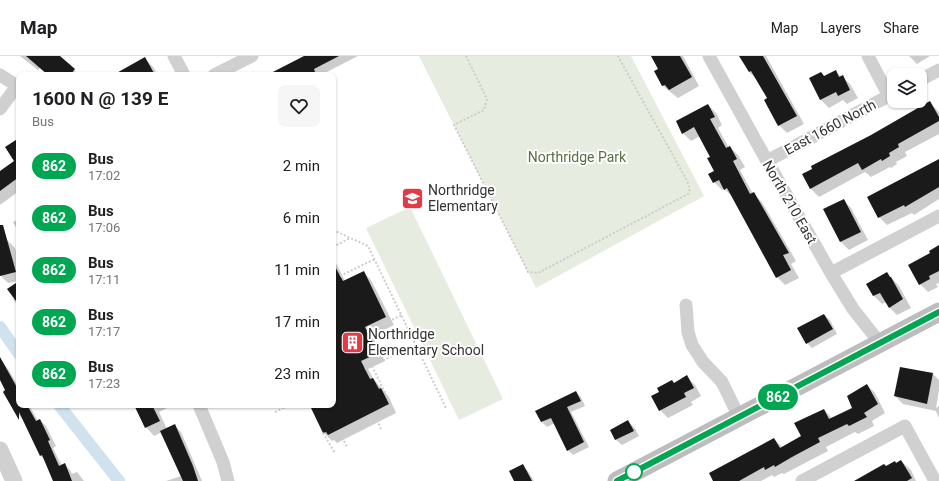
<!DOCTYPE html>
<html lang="en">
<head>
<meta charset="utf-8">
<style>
	:root { --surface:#fff; --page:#f6f6f6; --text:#202124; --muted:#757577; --line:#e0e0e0 }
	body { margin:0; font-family:Roboto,sans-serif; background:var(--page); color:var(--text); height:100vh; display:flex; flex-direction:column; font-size:15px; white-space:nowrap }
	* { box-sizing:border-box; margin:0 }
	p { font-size:13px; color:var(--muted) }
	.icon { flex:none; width:22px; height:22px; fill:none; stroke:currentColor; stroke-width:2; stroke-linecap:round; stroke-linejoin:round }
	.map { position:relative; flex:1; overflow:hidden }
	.details { position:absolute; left:16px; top:16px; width:320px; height:336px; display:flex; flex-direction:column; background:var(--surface); border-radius:8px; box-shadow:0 1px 3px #0004 }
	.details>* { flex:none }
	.badge { padding:0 8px; border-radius:13px; font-size:14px; line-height:26px }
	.controls { position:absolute; left:887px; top:12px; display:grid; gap:8px }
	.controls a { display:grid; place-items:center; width:40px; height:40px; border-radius:8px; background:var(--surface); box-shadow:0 1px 3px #0004; font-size:20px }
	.map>.badge { position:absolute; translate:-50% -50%; box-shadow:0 0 0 2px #fff }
	.round { display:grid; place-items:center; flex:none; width:42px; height:42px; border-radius:8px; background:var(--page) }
	.overview { display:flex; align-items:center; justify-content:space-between; height:68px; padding:0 16px }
	h1 { font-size:19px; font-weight:700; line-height:30px }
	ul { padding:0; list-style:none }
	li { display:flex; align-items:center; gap:12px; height:52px; padding:0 16px }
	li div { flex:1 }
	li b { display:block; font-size:15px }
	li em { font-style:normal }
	li .badge { min-width:44px; font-weight:700; text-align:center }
	header { display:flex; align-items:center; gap:24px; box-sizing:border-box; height:56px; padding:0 20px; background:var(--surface); border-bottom:1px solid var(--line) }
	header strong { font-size:19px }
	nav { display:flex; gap:22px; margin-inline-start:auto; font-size:14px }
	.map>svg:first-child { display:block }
</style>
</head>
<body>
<header>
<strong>Map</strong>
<nav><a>Map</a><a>Layers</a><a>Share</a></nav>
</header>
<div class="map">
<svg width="939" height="425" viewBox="0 0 939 425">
	<rect width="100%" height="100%" fill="#fff"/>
	<path fill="#e6ecdf" d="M 419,0 L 631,0 L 704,140 L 536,232 Z
		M 410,151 L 503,343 L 459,364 L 366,172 Z"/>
	<path fill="#0003" d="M 20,0 L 59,0 L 79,19 L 48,19 L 40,12 L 38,14 Z
		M 308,0 L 358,0 L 321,19 L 271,19 Z
		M 652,0 L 683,0 L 699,30 L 678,42 L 663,30 L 655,16 L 659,13 Z
		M 741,0 L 766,0 L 804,68 L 787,77 L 779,69 L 769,43 L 758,24 L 749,16 Z
		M 909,0 L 930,0 L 917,8 Z
		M 145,3 L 153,11 L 158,19 L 115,19 Z
		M 836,16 L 850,28 L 858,42 L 847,48 L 843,44 L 829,52 L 821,44 L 821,17 L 825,21 Z
		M 930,47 L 939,56 L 939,78 L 905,96 L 907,100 L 896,106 L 897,108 L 891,112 L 890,111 L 871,121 L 865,116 L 819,141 L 811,133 L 803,118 Z
		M 708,49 L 716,57 L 722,69 L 718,72 L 729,92 L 730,91 L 738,99 L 745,111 L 740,114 L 753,138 L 762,146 L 796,205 L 791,208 L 799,222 L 785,229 L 777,221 L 733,141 L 724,133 L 722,134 L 714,126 L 715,116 L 711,101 L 700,80 L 691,85 L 683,77 Z
		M 19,79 L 19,135 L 0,149 L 0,116 L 16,105 L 18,84 L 16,81 Z
		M 939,104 L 939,143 L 914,159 L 912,157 L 887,169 L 879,161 Z
		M 843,144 L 851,152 L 868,184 L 849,194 L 841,186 L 825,153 Z
		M 19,163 L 19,177 L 13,166 Z
		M 7,184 L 15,192 L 19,209 L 19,225 L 8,227 L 0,219 L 0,186 Z
		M 939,190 L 939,227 L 936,228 L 938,231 L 928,236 L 920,228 L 931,198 Z
		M 333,205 L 337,209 L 345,225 L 363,216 L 371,224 L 394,269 L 372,280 L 385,305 L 368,313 L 373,322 L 389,341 L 396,357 L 337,387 L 334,384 L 332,385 L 324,377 L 312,353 L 315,351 L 314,349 L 333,349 Z
		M 887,217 L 899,230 L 911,252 L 897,259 L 889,251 L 886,246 L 882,248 L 874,240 L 868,228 Z
		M 19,227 L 19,252 L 13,243 L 15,242 Z
		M 824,259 L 830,264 L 837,278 L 812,292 L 807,287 Z
		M 0,302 L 10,316 L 19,332 L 19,349 L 29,349 L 38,365 L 40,364 L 46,370 L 56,390 L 53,392 L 62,410 L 64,408 L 70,414 L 72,418 L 77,416 L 84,425 L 54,425 L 46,405 L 40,399 L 23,363 L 17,357 L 7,335 L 1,324 L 0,324 Z
		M 933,318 L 939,324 L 939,334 L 936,352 L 939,350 L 939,362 L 936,355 L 903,348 L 895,340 Z
		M 687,321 L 695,329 L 701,340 L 691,346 L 693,349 L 668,362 L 660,354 L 674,328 Z
		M 867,329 L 875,337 L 885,357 L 872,365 L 874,370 L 858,378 L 855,376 L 826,391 L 828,395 L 784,418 L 782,417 L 774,421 L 772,419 L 761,425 L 715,425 L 774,383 L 782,391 L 802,381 L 824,354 L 832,362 L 853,353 Z
		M 576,336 L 581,341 L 585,350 L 571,356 L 589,391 L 573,399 L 568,394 L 555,367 L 547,371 L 542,366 L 537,355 Z
		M 135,349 L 165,349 L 167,352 L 159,356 L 167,373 L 175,370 L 181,376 L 202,425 L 166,425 L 181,420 L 162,376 L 154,380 L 146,371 Z
		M 628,366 L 634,371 L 639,380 L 622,389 L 616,384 L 611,374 Z
		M 901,405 L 911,414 L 916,425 L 855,425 Z
		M 523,410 L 528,415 L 534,425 L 515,425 Z"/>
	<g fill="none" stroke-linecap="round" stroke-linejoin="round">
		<path stroke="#cfe2ee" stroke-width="12" d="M 0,271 L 19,298
			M 59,349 L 119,425"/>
	</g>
	<path fill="#1a1a1a" d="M 26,0 L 60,0 L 75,13 L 70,19 L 48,19 Z
		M 304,0 L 339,0 L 314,13 L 315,16 L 309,19 L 267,19 Z
		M 651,0 L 680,0 L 692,21 L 669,34 L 665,29 L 662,30 L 654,15 L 658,13 Z
		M 739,0 L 763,0 L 797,60 L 778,70 L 764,44 L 767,42 L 751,15 L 749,16 Z
		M 145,1 L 155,19 L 113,19 Z
		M 836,14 L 839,21 L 843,19 L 850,34 L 838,40 L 836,36 L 820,44 L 809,22 L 821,16 L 824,20 Z
		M 930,45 L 939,61 L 939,65 L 898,88 L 899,91 L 889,97 L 890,100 L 882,105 L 881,103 L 862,114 L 858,107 L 810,133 L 802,118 L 812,113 L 811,110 L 871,79 Z
		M 708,48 L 715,61 L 710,63 L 726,92 L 730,90 L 737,103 L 733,105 L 750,138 L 754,136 L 789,197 L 783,199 L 791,214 L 776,222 L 727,132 L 724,134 L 719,124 L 713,127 L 708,118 L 714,115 L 707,102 L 710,101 L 694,71 L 682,78 L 676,65 Z
		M 19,82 L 19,121 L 0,135 L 0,115 L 14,105 L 5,91 Z
		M 939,103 L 939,131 L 905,151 L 904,149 L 878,162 L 867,141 Z
		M 844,143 L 861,176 L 840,186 L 823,153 Z
		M 0,169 L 3,169 L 16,216 L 0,220 Z
		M 939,189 L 939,215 L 929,220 L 930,223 L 919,229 L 908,209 L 930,197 L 929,195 Z
		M 333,207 L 343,225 L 364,215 L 386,261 L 365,271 L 378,297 L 361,305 L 370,323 L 373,322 L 379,333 L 381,332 L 389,348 L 328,379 L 326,376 L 323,377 L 311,352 L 317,349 L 333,349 Z
		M 887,216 L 890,221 L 891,221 L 903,243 L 889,252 L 880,237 L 873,240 L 866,228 Z
		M 19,225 L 19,249 L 7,233 Z
		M 824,258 L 833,273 L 806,288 L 797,272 Z
		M 0,301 L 19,335 L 19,349 L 27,349 L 36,365 L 40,363 L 50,384 L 48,385 L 59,410 L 65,407 L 72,425 L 53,425 L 42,399 L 40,400 L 19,356 L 19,364 L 3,336 L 5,334 L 0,324 Z
		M 900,311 L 933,317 L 927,348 L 894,340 Z
		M 687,319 L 694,332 L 684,337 L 686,341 L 659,355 L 651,340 L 659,336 L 657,332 L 672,324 L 674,327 Z
		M 867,328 L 878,348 L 864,357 L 867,361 L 849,370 L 847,368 L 818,382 L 820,386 L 792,401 L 775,411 L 774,409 L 765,414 L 764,411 L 739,425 L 713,425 L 709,417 L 774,382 L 780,392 L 801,380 L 794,367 L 824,353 L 829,363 L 852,352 L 847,340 Z
		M 576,335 L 581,345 L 567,351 L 584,386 L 567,395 L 551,362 L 541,366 L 535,355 Z
		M 134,349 L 152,349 L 160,365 L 145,372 Z
		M 628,364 L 634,375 L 615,384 L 610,374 Z
		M 175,368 L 193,410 L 198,425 L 183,425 L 160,375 Z
		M 901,404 L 912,422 L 907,425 L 854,425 L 884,408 L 886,410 L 895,405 L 896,407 Z
		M 523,408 L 532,425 L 514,425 L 509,415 Z"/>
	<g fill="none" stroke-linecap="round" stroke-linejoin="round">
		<path stroke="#cdcdcd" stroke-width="2" stroke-dasharray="2 2" stroke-linecap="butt" d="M 466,0 L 487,43 L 484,54 L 454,69 L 528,216 L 538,217 L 688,138 L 690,133 L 687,125 L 618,0
			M 333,174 L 368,190 L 446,352
			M 333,191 L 350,182
			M 340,220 L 375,203
			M 367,276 L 402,259
			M 372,310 L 391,349 L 375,358 L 381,374
			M 365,313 L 416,289
			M 275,356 L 289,349
			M 339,374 L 347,391
			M 323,377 L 335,397"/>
		<path stroke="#d0d0d0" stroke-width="13" d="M 174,0 L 184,19
			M 709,0 L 767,105 L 831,217 L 853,253 L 880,287
			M 868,0 L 889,40
			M 0,19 L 19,31
			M 214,19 L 252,0
			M 920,24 L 939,14
			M 0,53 L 17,30
			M 767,105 L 894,37
			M 831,217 L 939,160
			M 686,249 L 688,276 L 692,289 L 703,306 L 722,326 L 739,361
			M 199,349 L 223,406 L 228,425
			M 802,425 L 905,370 L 935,425"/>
		<path stroke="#d0d0d0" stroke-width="17" d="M 0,394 L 14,425"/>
		<path stroke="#bdbdbd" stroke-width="19" d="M 617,425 L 939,256"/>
	</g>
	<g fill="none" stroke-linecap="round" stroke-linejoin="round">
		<defs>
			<path id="line" d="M 617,425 L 939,256"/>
		</defs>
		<use href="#line" stroke="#fff" stroke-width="9"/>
		<use href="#line" stroke="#00a651" stroke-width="6"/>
	</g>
	<defs>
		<symbol id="school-square" viewBox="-11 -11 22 22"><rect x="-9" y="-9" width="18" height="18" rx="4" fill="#e63946" stroke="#fff"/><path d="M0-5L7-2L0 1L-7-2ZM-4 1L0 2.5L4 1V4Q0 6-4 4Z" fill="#fff"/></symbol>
		<symbol id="building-square" viewBox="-11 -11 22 22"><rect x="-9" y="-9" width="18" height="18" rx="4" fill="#e63946" stroke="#fff"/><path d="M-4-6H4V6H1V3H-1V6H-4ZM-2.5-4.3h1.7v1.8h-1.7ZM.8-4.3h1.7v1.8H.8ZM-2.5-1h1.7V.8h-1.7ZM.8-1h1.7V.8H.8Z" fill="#fff"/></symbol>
	</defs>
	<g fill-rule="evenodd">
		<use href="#school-square" x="400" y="130" width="25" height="25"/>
		<use href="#building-square" x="340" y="274" width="25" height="25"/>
	</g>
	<circle fill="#fff" stroke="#00a651" stroke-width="2" cx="634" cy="416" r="8"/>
	<g text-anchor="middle" stroke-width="4" stroke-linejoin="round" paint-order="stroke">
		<g font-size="14" fill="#333" stroke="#fff">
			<text transform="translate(830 71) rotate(-28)" y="5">East 1660 North</text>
			<text transform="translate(790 146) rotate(60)" y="5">North 210 East</text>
		</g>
		<g font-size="14" fill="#56703f" stroke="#fff">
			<text x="577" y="106">Northridge Park</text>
		</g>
		<g font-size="14" fill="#333" stroke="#fff" text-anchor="start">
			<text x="428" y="139">Northridge<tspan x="428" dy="16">Elementary</tspan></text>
			<text x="368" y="283">Northridge<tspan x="368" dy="16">Elementary School</tspan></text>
		</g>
	</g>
</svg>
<div class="controls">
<a><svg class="icon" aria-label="layers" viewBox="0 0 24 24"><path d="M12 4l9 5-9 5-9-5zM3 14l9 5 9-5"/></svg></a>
</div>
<b class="badge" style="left:778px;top:341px;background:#00a651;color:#fff">862</b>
<section class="details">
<div class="overview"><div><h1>1600 N @ 139 E</h1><p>Bus</p></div><a class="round"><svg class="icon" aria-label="heart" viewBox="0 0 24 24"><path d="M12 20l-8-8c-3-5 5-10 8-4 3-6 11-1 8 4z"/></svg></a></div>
<ul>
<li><span class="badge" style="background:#00a651;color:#fff">862</span><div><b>Bus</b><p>17:02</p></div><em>2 min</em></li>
<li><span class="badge" style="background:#00a651;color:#fff">862</span><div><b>Bus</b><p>17:06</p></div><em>6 min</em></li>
<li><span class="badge" style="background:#00a651;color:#fff">862</span><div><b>Bus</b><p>17:11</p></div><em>11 min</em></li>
<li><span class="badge" style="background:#00a651;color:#fff">862</span><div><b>Bus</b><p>17:17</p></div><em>17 min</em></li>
<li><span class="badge" style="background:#00a651;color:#fff">862</span><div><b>Bus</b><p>17:23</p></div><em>23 min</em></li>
</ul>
</section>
</div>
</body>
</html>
